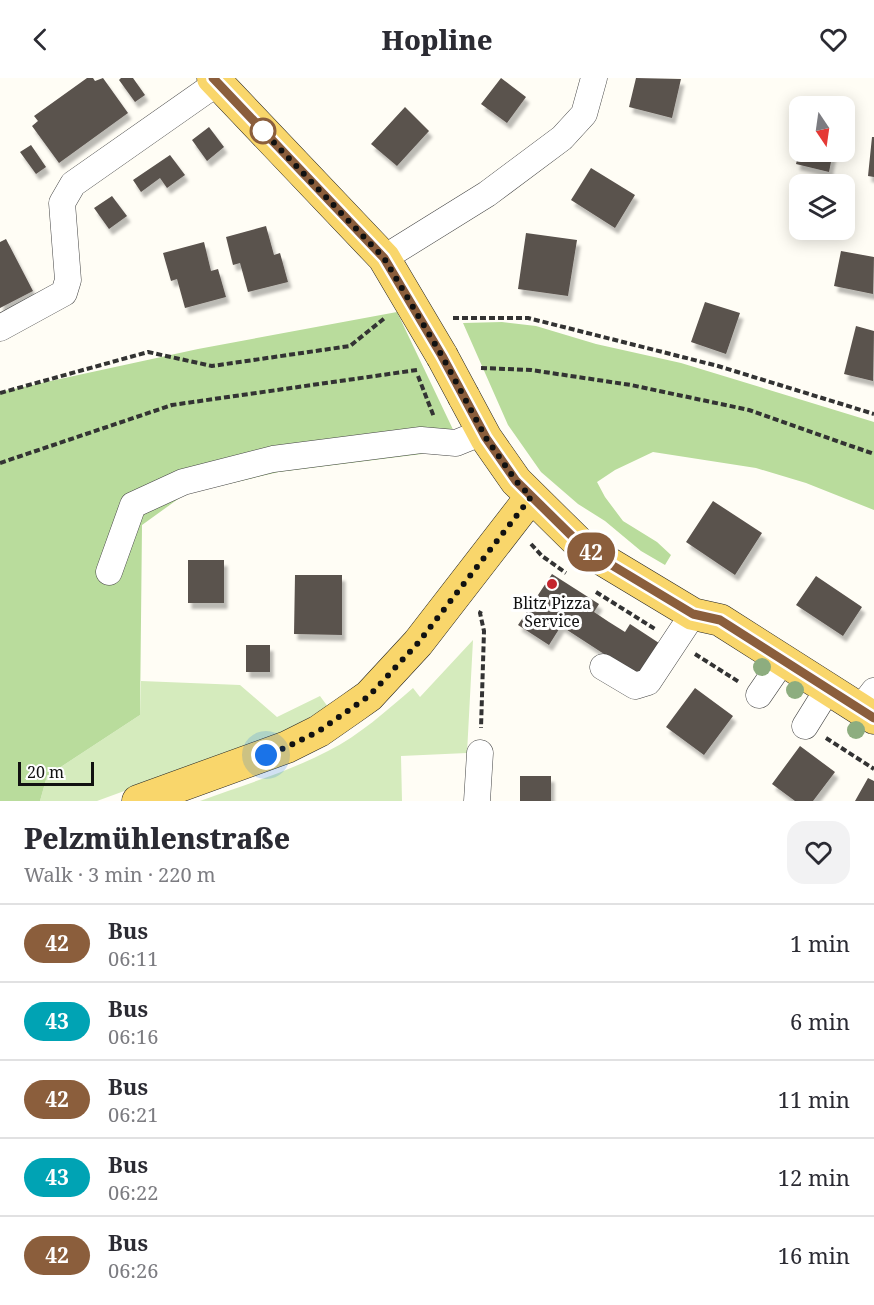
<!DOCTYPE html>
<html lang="en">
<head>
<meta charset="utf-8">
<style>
	:root { --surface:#fff; --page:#f2f2f3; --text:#2b2b33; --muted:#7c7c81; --line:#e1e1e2 }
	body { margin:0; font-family:"Noto Serif",serif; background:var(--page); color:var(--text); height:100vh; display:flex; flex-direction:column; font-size:22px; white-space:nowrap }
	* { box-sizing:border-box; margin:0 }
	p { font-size:20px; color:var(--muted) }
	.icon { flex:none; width:33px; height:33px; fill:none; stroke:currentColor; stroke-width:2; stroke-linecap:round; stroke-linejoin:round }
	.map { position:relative; height:723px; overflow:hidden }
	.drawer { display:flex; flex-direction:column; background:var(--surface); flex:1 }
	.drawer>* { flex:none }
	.badge { padding:0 12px; border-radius:20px; font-size:21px; line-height:39px }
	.needle { width:39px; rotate:167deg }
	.tools { position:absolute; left:789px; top:18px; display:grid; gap:12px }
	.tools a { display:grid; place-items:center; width:66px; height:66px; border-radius:12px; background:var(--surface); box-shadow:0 3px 15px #0003; font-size:30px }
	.scale { position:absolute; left:18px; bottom:15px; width:76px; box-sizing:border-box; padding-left:6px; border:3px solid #111; border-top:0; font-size:16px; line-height:21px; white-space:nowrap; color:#111; -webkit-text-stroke:4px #fff; paint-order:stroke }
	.you { position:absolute; width:30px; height:30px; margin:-15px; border:4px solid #fff; border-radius:50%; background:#1a73e8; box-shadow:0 0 0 9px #1a73e833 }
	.map>.badge { position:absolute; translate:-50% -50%; box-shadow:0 0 0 3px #fff }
	.round { display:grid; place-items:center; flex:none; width:63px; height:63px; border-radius:18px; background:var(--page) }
	.head { display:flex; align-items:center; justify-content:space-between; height:102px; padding:0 24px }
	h1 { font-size:28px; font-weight:800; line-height:45px }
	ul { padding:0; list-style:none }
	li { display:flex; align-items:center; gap:18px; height:78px; padding:0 24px; border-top:2px solid var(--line) }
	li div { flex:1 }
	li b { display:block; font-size:22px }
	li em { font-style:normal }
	li .badge { min-width:66px; font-weight:700; text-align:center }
	header { display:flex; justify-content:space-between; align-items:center; height:78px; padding:0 24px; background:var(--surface); font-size:27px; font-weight:800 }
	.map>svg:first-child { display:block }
</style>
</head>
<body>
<header><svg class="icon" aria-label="back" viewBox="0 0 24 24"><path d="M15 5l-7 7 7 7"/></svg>Hopline<svg class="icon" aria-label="heart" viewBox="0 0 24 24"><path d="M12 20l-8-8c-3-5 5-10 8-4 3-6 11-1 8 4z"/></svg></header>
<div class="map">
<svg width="874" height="723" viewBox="0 0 874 723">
	<defs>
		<filter id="shadow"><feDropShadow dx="3.5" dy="6" stdDeviation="1.5" flood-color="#0004"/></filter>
	</defs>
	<rect width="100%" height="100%" fill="#fffdf5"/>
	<path fill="#d5ebbd" d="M 473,562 L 467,675 L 401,678 L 402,723 L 200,723 C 243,707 288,694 328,673 C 360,657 386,633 413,610 L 420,619 Z
		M 141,603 L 240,607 L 277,639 L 320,618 L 328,629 L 280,656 L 97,723 L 40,723 L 47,698 L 140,637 Z"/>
	<path fill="#b9dc9c" d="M 397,234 L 458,362 L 422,376 L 279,394 L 185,416 L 142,447 L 140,637 L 47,698 L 40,723 L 0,723 L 0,314 L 198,271 Z
		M 502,244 L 536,248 L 596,266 L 681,285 L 874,344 L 874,432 L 806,405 L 756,390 L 653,374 L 615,392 L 597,404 L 605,419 L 623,443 L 657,464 L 671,477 L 665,487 L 641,473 L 605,443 L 578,426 L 541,394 L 508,347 L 463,245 Z"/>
	<path fill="#5a524d" filter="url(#shadow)" d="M 87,0 L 93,0 L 95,3 L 103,0 L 128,35 L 59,85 L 32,48 L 38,43 L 34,38 Z
		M 121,0 L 133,0 L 145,17 L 135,24 L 119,2 Z
		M 501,0 L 526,19 L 507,45 L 481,26 Z
		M 636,0 L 681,1 L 672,40 L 629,29 Z
		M 405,29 L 429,53 L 397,88 L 371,66 Z
		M 209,49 L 224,69 L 207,83 L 192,62 Z
		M 872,59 L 874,59 L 874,99 L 868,98 Z
		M 31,67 L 46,89 L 36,96 L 20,74 Z
		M 799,74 L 833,74 L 829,94 L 796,86 Z
		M 170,77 L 185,97 L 167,110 L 160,100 L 141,114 L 133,102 Z
		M 591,90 L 635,117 L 615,150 L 571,122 Z
		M 112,118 L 127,138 L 109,151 L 94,130 Z
		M 266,148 L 274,177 L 280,175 L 288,204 L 248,214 L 240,185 L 233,187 L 226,159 Z
		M 526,155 L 577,162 L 568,218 L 518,211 Z
		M 6,161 L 33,213 L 0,230 L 0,164 Z
		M 204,164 L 211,193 L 218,191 L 226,219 L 185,230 L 177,201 L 171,203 L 163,175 Z
		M 841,173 L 874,179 L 873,216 L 834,208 Z
		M 705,224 L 740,235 L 726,276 L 691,264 Z
		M 856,248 L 874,253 L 873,303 L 844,296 Z
		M 713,423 L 762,455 L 735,497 L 686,464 Z
		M 188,482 L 224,482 L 224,525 L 188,525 Z
		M 552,496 L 599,526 L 594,534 L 609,544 L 625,554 L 630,546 L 662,567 L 641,600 L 561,548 L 549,567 L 518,547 Z
		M 295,497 L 342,497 L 342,557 L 294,556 Z
		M 816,498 L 862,529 L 843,558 L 796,527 Z
		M 246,567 L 270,567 L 270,594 L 246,594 Z
		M 695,610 L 733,638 L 704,677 L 666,649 Z
		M 800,668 L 835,694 L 813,723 L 795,723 L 772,706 Z
		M 520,698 L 551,698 L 551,723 L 520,723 Z
		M 868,700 L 874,703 L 874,723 L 855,723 Z"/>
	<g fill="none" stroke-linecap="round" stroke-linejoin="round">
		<defs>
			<path id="minor" d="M 384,180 L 487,116 L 562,60 L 584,36 L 594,0
				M 0,250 L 64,215 L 68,202 L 62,125 L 73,106 L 217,5
				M 109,494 L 133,427 L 183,404 L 273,381 L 421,362 L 456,365 L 483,354
				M 603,589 L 635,608 L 648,604 L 693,536
				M 759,617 L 783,582
				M 860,631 L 874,613
				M 805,648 L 828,611
				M 477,723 L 480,675"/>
			<path id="major" d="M 213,0 L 384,180 L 442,278
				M 464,319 L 486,360 L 516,403 L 585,471 L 693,536 L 720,542 L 874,640
				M 138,723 L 287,669 L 319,653 L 352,630 L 369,618 L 418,565 L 531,419"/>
		</defs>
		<use href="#minor" stroke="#444" stroke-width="27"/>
		<use href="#major" stroke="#222" stroke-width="33"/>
		<path stroke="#333" stroke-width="4" stroke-dasharray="6 3" stroke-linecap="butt" d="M 453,240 L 528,240 L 718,288 L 874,336
			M 481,290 L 531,292 L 631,307 L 749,332 L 874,376
			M 418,298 L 434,339
			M 0,315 L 148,274 L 212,288 L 350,268 L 386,239
			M 0,385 L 172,327 L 417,292
			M 531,466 L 542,478 L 566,495
			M 596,514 L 655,551
			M 481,533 L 480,535 L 484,553 L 481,650
			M 695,576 L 739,604
			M 826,660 L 874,691"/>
		<use href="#minor" stroke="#fff" stroke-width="26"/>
		<use href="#major" stroke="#f9d66b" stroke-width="32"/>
		<defs>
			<path id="major-bridge" d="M 442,278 L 464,319"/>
		</defs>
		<use href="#major-bridge" stroke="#222" stroke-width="33" stroke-linecap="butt"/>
		<use href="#major-bridge" stroke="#f9d66b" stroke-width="32"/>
	</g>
	<g fill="#8dad7f">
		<circle cx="762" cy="589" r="9"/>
		<circle cx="795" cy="612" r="9"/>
		<circle cx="856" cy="652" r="9"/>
	</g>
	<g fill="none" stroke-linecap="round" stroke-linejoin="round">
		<defs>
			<path id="line" d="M 213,0 L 384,180 L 442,278 L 486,360 L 516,403 L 585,471 L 693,536 L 720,542 L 874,640"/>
		</defs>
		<use href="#line" stroke="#fff" stroke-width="14"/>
		<use href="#line" stroke="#8b5e3c" stroke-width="9"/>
		<path stroke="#111" stroke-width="6" stroke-dasharray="0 10.8" d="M 263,53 L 261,51 L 384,180 L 442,278 L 486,360 L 516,403 L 531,419 L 418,565 L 369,618 L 319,653 L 287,669 L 266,677"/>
	</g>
	<circle fill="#fff" stroke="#8b5e3c" stroke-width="3" cx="263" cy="53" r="12"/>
	<circle fill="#c4262e" stroke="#fff" stroke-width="2" cx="552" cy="506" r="6"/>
	<g text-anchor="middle" stroke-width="6" stroke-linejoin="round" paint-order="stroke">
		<g font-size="16" fill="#111" stroke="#fff">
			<text x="552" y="531">Blitz Pizza<tspan x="552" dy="18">Service</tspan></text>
		</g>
	</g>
</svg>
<div class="tools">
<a><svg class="needle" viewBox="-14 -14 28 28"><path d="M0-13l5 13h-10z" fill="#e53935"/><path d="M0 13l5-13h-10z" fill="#7c7c81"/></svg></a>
<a><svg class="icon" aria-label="layers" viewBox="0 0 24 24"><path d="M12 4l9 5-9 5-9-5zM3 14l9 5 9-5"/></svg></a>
</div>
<div class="scale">20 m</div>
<div class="you" style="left:266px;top:677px"></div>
<b class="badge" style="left:591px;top:474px;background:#8b5e3c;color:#fff">42</b>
</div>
<section class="drawer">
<div class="head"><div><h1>Pelzmühlenstraße</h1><p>Walk · 3 min · 220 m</p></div><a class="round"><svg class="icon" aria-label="heart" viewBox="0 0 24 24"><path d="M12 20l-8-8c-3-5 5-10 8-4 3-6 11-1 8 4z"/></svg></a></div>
<ul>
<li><span class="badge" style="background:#8b5e3c;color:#fff">42</span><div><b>Bus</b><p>06:11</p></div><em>1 min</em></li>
<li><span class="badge" style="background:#00a3b4;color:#fff">43</span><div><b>Bus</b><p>06:16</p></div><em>6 min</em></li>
<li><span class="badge" style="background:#8b5e3c;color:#fff">42</span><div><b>Bus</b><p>06:21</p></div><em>11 min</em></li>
<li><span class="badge" style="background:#00a3b4;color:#fff">43</span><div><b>Bus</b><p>06:22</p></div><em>12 min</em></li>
<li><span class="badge" style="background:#8b5e3c;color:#fff">42</span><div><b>Bus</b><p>06:26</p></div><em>16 min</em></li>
</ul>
</section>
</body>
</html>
